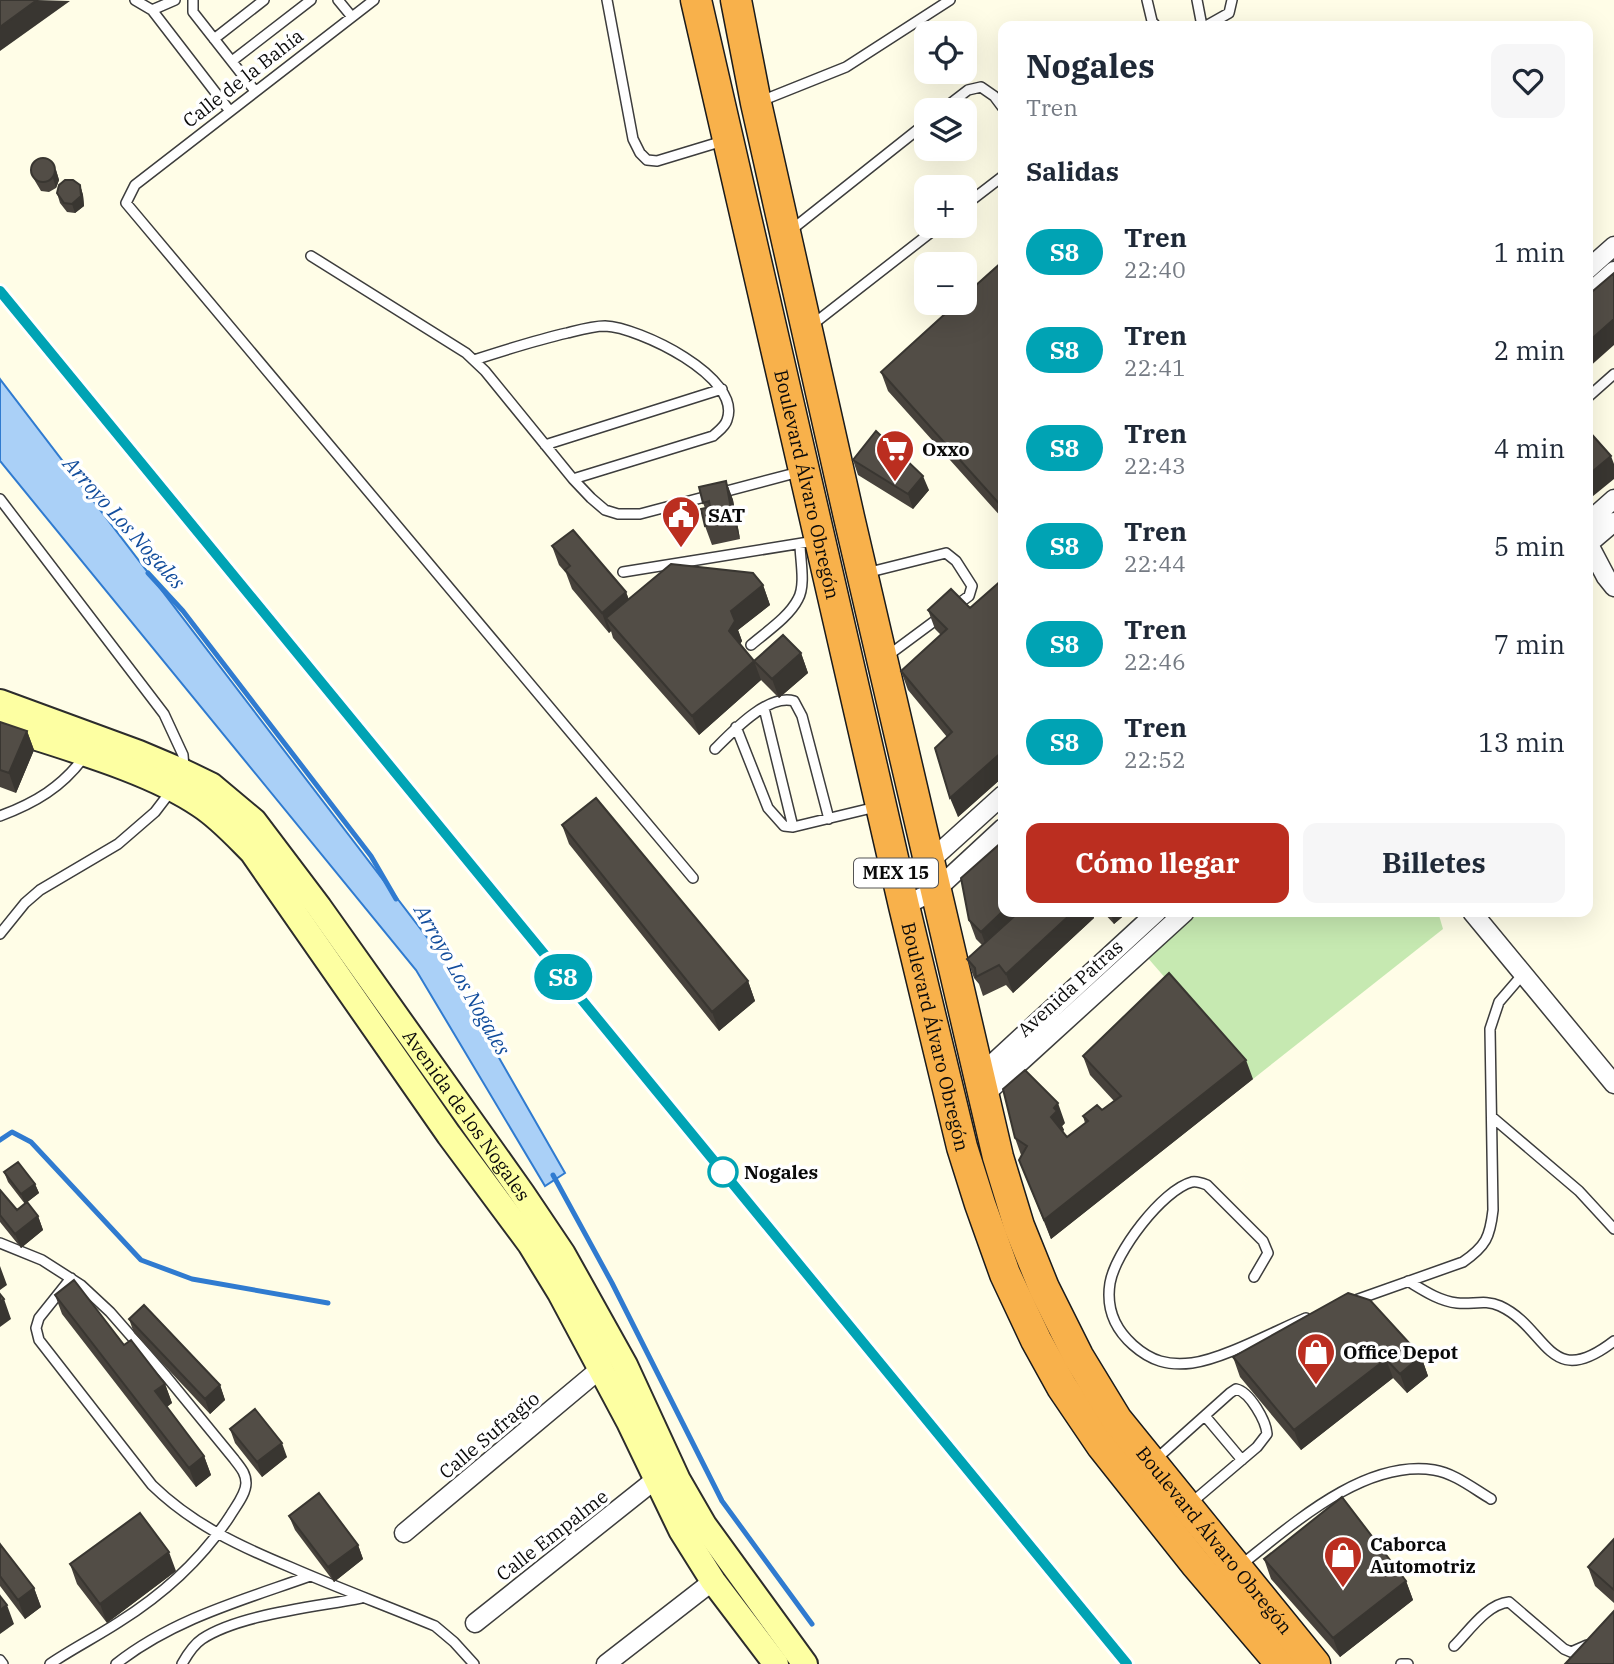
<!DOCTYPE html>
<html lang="es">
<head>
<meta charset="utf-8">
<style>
	:root { --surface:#fff; --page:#f6f6f7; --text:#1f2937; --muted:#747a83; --accent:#bb2e20 }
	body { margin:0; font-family:"IBM Plex Serif",serif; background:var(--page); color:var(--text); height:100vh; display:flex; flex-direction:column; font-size:26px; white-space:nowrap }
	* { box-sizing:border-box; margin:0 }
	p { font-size:23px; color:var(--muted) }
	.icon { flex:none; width:38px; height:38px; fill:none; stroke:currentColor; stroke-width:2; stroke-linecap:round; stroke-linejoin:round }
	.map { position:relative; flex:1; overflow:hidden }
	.side { position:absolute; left:998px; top:21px; width:595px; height:896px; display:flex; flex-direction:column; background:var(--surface); border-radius:14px; box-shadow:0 7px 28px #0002 }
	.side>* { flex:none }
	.badge { padding:0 14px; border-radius:23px; font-size:24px; line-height:46px }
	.buttons { position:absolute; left:914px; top:21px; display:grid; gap:14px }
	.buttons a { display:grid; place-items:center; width:63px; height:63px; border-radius:14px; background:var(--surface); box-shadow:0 7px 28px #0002; font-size:35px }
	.map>.badge { position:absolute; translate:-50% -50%; box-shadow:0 0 0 4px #fff }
	h2 { padding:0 28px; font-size:26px; line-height:63px }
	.round { display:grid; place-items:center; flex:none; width:74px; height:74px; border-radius:14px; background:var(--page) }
	.overview { display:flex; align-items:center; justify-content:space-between; height:119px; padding:0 28px }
	h1 { font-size:33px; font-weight:800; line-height:52px }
	.button { display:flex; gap:14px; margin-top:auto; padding:14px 28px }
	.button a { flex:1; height:80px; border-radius:14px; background:var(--accent); color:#fff; font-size:28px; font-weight:800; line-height:80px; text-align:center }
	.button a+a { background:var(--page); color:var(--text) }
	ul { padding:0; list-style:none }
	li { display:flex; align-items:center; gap:21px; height:98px; padding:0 28px }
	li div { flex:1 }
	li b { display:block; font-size:26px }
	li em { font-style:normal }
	li .badge { min-width:77px; font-weight:700; text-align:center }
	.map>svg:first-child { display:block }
</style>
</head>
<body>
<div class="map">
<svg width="1614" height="1664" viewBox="0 0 1614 1664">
	<rect width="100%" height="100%" fill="#fffde7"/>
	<path fill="#c6e9b1" d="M 1200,912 L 1438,912 L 1443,929 L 1253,1079 L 1147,957 Z"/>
	<path fill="#aad0f7" stroke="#307bd0" stroke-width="2" d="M 0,379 L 439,953 L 565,1173 L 545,1186 L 416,970 L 0,461 Z"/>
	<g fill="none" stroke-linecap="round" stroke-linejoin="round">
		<path stroke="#307bd0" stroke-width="5" d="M 148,573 L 183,611 L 371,856 L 396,899
			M 0,1140 L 12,1132 L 31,1142 L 141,1260 L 192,1279 L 328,1303
			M 553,1175 L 612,1283 L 722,1501 L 812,1624"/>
		<defs>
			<path id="lane" d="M 135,0 L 152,10 L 229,110
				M 193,0 L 193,12 L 255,91
				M 338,0 L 352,17
				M 374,0 L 135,185 L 126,203 L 693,878
				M 607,0 L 633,139 L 640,153 L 647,160 L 657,161 L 723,141
				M 1147,0 L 1152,21 L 1156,26
				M 1197,0 L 1202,26
				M 152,10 L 175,0
				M 1206,26 L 1229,13 L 1232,0
				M 214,39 L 264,0
				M 232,61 L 311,0
				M 761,101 L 846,67 L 950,0
				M 942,110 L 968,90 L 981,87 L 994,96 L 1003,108
				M 964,206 L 1003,176
				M 790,231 L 926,123
				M 311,256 L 466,353 L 485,371 L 573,479 L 591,498 L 605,510 L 618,514 L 640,514 L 799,472
				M 812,325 L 939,226
				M 474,360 C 505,350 536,340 567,333 C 579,330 593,326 605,326 C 638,327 743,377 727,420 C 725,427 718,431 713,436 L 573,479
				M 1587,398 L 1614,374
				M 545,445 L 722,389
				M 0,499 L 164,714 L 183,755 L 184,767
				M 623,572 L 815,541
				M 866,573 L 946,553 L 956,561 L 972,586 L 969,596 L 954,607
				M 751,645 C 766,632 789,617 798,599 C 806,585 800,559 800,544
				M 886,657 L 940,617
				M 764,708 L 793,827
				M 736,727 L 768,808 L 784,826 L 793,827 L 876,807
				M 715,749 C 731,733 768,693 794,701 L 802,716 L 829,819
				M 0,816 C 35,803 62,787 84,757
				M 0,934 L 25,903 L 40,890 L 118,844 L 155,812 L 171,791
				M 1492,1117 L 1579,1191 L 1614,1229
				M 0,1243 L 42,1260 L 81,1285 L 110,1312 L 166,1376 L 234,1459 C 240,1467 246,1473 246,1483 C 246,1494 236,1506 230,1516 C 202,1559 162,1595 119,1622 C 96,1637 72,1649 50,1664
				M 1254,1277 L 1268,1253 L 1263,1241 L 1207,1185 C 1202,1183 1197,1181 1192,1182 C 1162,1190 1115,1253 1110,1283 C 1106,1308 1115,1329 1133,1345 C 1151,1361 1168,1366 1192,1363 C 1223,1359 1275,1331 1306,1318
				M 71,1278 L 39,1318 L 36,1328 L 39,1340 L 152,1485 C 192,1524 239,1546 290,1567 C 338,1588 387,1606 435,1626 L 454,1642 L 474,1664
				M 1408,1281 C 1423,1290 1439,1301 1457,1303 C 1472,1305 1485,1299 1500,1306 C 1548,1328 1548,1392 1614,1341
				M 1353,1301 L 1463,1262 C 1486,1246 1490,1237 1493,1210 L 1490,1029 L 1499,1002 L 1524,973
				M 1205,1416 L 1242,1460
				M 1154,1461 L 1230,1393 L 1236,1389 C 1250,1392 1266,1421 1267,1434 L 1257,1447 L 1191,1503
				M 1241,1565 C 1292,1525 1364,1459 1434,1470 C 1454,1473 1474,1489 1491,1499
				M 1454,1646 C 1469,1631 1487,1604 1509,1602 L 1564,1649 L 1571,1652 L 1587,1645
				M 0,1660 L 3,1664
				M 116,1664 C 173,1619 243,1600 310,1576
				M 182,1664 C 187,1655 193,1645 202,1639 C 240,1614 316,1607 361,1598
				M 1401,1664 L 1408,1664"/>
			<path id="street" d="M 1587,270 L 1614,246
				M 1587,295 L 1614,271
				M 1587,523 L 1614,499
				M 1587,541 L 1606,577 L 1614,587
				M 1587,545 L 1614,522
				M 897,875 L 930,861 L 1003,795
				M 904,906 L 936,890 L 1003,828
				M 1472,912 L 1614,1084
				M 979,1076 L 1157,912
				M 983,1096 L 1185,912
				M 404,1533 L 600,1369
				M 475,1623 L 656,1479
				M 606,1664 L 713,1581"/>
			<g id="secondary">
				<path id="s1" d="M 0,702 L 139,753 L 184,772 L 211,785 L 254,821 L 319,907 L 522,1193 L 563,1254 L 625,1365 L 678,1480 L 704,1525 L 805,1664"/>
				<path d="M 0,726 C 62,747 147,769 200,805 C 220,818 236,836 252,852 L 449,1135 L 530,1244 L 560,1293 L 629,1422 L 681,1530 L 713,1581 L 776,1664"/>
			</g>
			<g id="highway">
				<path id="s2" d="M 696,0 L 904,906 L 962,1147 L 980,1204 L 1005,1274 L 1036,1340 L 1062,1387 L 1102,1446 L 1195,1563 L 1281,1664"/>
				<path id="s3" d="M 736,0 L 756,103 L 849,517 L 998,1157 L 1019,1226 L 1044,1288 L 1078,1356 L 1117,1420 L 1315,1664"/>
			</g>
		</defs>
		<use href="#lane" stroke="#3d3d3d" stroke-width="12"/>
		<use href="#street" stroke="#3d3d3d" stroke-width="21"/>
		<use href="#secondary" stroke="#2c2c2c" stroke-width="28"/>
		<use href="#highway" stroke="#1b1b1b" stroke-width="33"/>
		<use href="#lane" stroke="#fff" stroke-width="9"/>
		<use href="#street" stroke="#fff" stroke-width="18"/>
		<use href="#secondary" stroke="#fdffa2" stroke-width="24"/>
		<use href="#highway" stroke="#f8b14b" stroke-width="30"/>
		<defs>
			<path id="rail" d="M 0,291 L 1127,1664"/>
		</defs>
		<use href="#rail" stroke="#bb2e20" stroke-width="8"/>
		<use href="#rail" stroke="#fff" stroke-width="5" stroke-dasharray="16" stroke-linecap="butt"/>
	</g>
	<path fill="#47423c" d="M 56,170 L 59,180 L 56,188 L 49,192 L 41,191 L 35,181 L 31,172 Z
		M 80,185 L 83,195 L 84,206 L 75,213 L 67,212 L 60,203 L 57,193 Z
		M 1003,261 L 1003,519 L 888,391 L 881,372 Z
		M 853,460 L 929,490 L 913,509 L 858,475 Z
		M 726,481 L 733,500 L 740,539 L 712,545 L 705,526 L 705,508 L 703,503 Z
		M 552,546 L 626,592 L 629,600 L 763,585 L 770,605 L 738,630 L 742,641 L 740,644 L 754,661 L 801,653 L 808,673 L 779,698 L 761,680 L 699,735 L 613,638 L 611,631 L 609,633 L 572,589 L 566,573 L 559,565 Z
		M 1003,579 L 1003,777 L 958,817 L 947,737 L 908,690 L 901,671 L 941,635 L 935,629 L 928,610 L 970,608 Z
		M 0,722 L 27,731 L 34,750 L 16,793 L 0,787 Z
		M 562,825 L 748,981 L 755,1001 L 719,1031 L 569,844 Z
		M 1003,912 L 1092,912 L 1094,918 L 1013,993 L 1006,985 L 983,996 L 979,984 L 974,978 L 967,959 L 982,945 L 976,939 L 969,920 Z
		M 1103,912 L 1128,912 L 1114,924 Z
		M 1083,1056 L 1253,1079 L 1051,1239 L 1019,1160 L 1021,1155 L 1015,1138 L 1065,1123 L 1062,1126 L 1064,1130 L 1063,1131 L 1067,1137 L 1085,1123 L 1083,1116 L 1102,1110 L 1114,1101 L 1090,1075 Z
		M 4,1172 L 35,1184 L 39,1193 L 27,1202 L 38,1216 L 43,1230 L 21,1248 L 0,1222 L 0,1190 L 17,1210 L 25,1204 L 8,1182 Z
		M 55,1295 L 165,1384 L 172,1403 L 166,1407 L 204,1456 L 211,1475 L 196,1487 L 62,1314 Z
		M 129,1319 L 220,1385 L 225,1400 L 210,1414 L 134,1333 Z
		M 1421,1356 L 1428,1376 L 1407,1393 L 1393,1378 L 1301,1450 L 1240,1377 L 1233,1357 Z
		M 230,1429 L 287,1457 L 262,1477 L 235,1443 Z
		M 289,1516 L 358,1545 L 363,1559 L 334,1582 L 295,1530 Z
		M 1614,1539 L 1614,1603 L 1595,1586 L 1588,1567 Z
		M 0,1544 L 34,1588 L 41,1607 L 25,1619 L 0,1586 Z
		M 1264,1559 L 1406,1581 L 1413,1600 L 1340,1657 L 1271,1579 Z
		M 70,1564 L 176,1571 L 107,1623 L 77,1584 Z"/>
	<path fill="#393631" d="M 37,0 L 70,1 L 0,51 L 0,27 Z
		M 56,170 L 59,180 L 56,188 L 53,178 Z
		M 80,185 L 83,195 L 84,206 L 75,213 L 72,204 Z
		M 1614,319 L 1614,345 L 1587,369 L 1587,343 Z
		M 1611,456 L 1614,464 L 1614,479 L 1587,501 L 1587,476 Z
		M 923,476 L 929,490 L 913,509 L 908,494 Z
		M 726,481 L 733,500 L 740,539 L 733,520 Z
		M 763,585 L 770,605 L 738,630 L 742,641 L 736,651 L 729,631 L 731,611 Z
		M 626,592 L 633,611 L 606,618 L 611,631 L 609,633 L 602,613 Z
		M 801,653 L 808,673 L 779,698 L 772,679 Z
		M 754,661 L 761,680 L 699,735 L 692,716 Z
		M 27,731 L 34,750 L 16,793 L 9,773 Z
		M 1003,751 L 1003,777 L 958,817 L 950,798 Z
		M 1003,911 L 1023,912 L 988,951 L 981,932 Z
		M 1073,912 L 1092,912 L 1094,918 L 1013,993 L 1006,974 Z
		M 1114,912 L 1128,912 L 1114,924 L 1111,914 Z
		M 748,981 L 755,1001 L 719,1031 L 712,1012 Z
		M 1246,1060 L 1253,1079 L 1051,1239 L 1044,1220 Z
		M 1058,1103 L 1065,1123 L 1062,1126 L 1064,1130 L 1058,1136 L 1051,1117 L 1054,1108 Z
		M 35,1184 L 39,1193 L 25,1204 L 21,1194 Z
		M 38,1216 L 43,1230 L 21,1248 L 15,1234 Z
		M 0,1266 L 7,1285 L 0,1290 Z
		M 4,1299 L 11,1319 L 0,1327 L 0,1302 Z
		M 1421,1356 L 1428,1376 L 1407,1393 L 1400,1374 Z
		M 1386,1359 L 1393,1378 L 1301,1450 L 1294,1430 Z
		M 165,1384 L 172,1403 L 162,1411 L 155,1391 Z
		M 220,1385 L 225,1400 L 210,1414 L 205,1399 Z
		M 282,1443 L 287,1457 L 262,1477 L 257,1462 Z
		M 204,1456 L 211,1475 L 196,1487 L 189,1468 Z
		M 358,1545 L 363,1559 L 334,1582 L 328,1567 Z
		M 169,1552 L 176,1571 L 107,1623 L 100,1604 Z
		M 1406,1581 L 1413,1600 L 1340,1657 L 1333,1638 Z
		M 34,1588 L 41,1607 L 25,1619 L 18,1600 Z
		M 7,1605 L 14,1624 L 0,1634 L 0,1610 Z"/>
	<path fill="#524d46" stroke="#393631" stroke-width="2" d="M 0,0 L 37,0 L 0,27 Z
		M31 170a12 12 0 1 1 24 0a12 12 0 1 1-24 0Z
		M 65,180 L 73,180 L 80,185 L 81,196 L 72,204 L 64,203 L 57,193 L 59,185 Z
		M 1003,261 L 1003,508 L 881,372 L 957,303 L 964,303 L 964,296 Z
		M 1614,273 L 1614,319 L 1587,343 L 1587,296 Z
		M 1587,429 L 1611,456 L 1587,476 Z
		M 876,431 L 923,476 L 908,494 L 853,460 Z
		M 726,481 L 733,520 L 705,526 L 701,509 L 710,507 L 709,501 L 703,503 L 699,487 Z
		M 573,530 L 626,592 L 602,613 L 565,570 L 570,566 L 552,546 Z
		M 671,564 L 753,573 L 763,585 L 731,611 L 735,621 L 729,631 L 754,661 L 783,635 L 801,653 L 772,679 L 754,661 L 692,716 L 606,618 Z
		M 1003,579 L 1003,751 L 950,798 L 935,748 L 952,732 L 901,671 L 947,629 L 928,610 L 951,589 L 970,608 Z
		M 0,722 L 27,731 L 9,773 L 0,770 Z
		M 596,798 L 748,981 L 712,1012 L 562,825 Z
		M 1003,841 L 1003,854 L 1001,857 L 1003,866 L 1003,911 L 981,932 L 969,920 L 961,878 Z
		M 1019,912 L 1073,912 L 1006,974 L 999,965 L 976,977 L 975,968 L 967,959 Z
		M 1169,973 L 1246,1060 L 1044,1220 L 1019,1160 L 1027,1146 L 1015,1138 L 1003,1089 L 1025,1070 L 1058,1103 L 1054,1108 L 1057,1111 L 1051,1117 L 1067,1137 L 1088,1121 L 1083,1116 L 1097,1105 L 1102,1110 L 1121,1096 L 1083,1056 Z
		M 18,1162 L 35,1184 L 21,1194 L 4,1172 Z
		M 0,1190 L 17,1210 L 27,1202 L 38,1216 L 15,1234 L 0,1215 Z
		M 74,1280 L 124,1345 L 131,1340 L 165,1384 L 155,1391 L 204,1456 L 189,1468 L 55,1295 Z
		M 1348,1293 L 1370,1300 L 1421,1356 L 1400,1374 L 1386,1359 L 1294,1430 L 1233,1357 Z
		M 0,1294 L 4,1299 L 0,1302 Z
		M 144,1305 L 220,1385 L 205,1399 L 129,1319 Z
		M 255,1409 L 282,1443 L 257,1462 L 230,1429 Z
		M 319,1493 L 358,1545 L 328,1567 L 289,1516 Z
		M 1342,1497 L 1406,1581 L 1333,1638 L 1264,1559 Z
		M 140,1513 L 169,1552 L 100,1604 L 70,1564 Z
		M 1614,1539 L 1614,1590 L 1588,1567 Z
		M 0,1544 L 34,1588 L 18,1600 L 0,1576 Z
		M 0,1596 L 7,1605 L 0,1610 Z
		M 1614,1611 L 1614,1664 L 1565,1664 Z"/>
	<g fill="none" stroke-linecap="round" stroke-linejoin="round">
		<defs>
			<path id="line" d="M 0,291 L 1127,1664"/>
		</defs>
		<use href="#line" stroke="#fff" stroke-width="16"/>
		<use href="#line" stroke="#00a3b4" stroke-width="10"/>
	</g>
	<defs>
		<symbol id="supermarket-pin" viewBox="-11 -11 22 30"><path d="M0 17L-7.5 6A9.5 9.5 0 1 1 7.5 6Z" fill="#bb2e20" stroke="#fff"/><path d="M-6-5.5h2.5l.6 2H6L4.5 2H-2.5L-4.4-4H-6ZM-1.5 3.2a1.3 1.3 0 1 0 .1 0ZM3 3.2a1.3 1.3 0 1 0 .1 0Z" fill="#fff"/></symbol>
		<symbol id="civic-pin" viewBox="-11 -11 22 30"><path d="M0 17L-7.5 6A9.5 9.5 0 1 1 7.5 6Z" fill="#bb2e20" stroke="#fff"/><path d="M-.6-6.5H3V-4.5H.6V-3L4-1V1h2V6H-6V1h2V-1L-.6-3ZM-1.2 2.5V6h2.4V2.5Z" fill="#fff"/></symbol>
		<symbol id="shop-pin" viewBox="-11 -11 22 30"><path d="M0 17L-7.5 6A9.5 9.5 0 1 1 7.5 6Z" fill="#bb2e20" stroke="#fff"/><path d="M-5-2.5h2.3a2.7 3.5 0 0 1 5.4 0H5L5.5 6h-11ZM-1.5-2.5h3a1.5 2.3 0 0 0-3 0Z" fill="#fff"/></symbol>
	</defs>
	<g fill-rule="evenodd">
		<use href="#supermarket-pin" x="873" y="427" width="44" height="60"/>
		<use href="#civic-pin" x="659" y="493" width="44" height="60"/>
		<use href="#shop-pin" x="1294" y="1330" width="44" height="60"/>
		<use href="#shop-pin" x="1321" y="1533" width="44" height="60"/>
	</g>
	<circle fill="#fff" stroke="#00a3b4" stroke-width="3.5" cx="723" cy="1172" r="14"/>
	<g text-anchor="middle" stroke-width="7" stroke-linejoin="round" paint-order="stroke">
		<rect fill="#fff" stroke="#545454" stroke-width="2" x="854" y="858.5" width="84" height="29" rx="5"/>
		<g font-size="18" font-weight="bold" fill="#0a0a0a">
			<text x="896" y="879">MEX 15</text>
		</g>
		<g font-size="19" fill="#0a0a0a" stroke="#fff">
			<text transform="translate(243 78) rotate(-38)" y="7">Calle de la Bahía</text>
			<text dy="7" stroke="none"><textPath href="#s2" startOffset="497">Boulevard Álvaro Obregón</textPath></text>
			<text transform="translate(1070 988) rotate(-42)" y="7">Avenida Patras</text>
			<text dy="7" stroke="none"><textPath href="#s2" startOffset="1064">Boulevard Álvaro Obregón</textPath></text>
			<text dy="7" stroke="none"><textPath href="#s1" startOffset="646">Avenida de los Nogales</textPath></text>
			<text transform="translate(489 1435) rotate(-40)" y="7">Calle Sufragio</text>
			<text transform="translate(552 1535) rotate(-38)" y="7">Calle Empalme</text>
			<text dy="7" stroke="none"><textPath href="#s3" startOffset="1631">Boulevard Álvaro Obregón</textPath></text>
		</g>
		<g font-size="19" font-weight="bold" fill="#0a0a0a" stroke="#fff" text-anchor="start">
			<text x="922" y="456">Oxxo</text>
			<text x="708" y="522">SAT</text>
			<text x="1343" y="1359">Office Depot</text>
			<text x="1370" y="1551">Caborca<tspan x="1370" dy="22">Automotriz</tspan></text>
		</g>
		<g font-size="19" font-weight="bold" fill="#0a0a0a" stroke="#fff" text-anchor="start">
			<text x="744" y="1179">Nogales</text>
		</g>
		<g font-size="21" font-style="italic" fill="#124d9c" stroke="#fff">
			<text transform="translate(124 523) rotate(48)" y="7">Arroyo Los Nogales</text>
			<text transform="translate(462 980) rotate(60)" y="7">Arroyo Los Nogales</text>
		</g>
	</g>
</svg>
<div class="buttons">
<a><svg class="icon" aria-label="locate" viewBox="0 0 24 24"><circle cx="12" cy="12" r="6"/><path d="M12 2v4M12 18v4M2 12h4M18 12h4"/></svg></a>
<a><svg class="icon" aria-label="layers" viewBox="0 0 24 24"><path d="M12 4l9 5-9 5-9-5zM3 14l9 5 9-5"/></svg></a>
<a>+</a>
<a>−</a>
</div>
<b class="badge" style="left:563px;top:977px;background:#00a3b4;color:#fff">S8</b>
<section class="side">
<div class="overview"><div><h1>Nogales</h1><p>Tren</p></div><a class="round"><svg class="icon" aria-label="heart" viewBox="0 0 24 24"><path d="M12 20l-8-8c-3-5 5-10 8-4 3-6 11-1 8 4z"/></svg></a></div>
<h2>Salidas</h2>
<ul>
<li><span class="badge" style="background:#00a3b4;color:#fff">S8</span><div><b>Tren</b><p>22:40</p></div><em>1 min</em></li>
<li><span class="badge" style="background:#00a3b4;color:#fff">S8</span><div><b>Tren</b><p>22:41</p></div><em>2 min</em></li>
<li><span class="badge" style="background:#00a3b4;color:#fff">S8</span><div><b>Tren</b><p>22:43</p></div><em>4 min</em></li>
<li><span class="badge" style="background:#00a3b4;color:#fff">S8</span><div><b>Tren</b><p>22:44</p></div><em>5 min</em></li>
<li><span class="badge" style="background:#00a3b4;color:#fff">S8</span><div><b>Tren</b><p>22:46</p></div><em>7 min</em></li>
<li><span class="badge" style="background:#00a3b4;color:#fff">S8</span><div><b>Tren</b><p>22:52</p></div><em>13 min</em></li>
</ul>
<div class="button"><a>Cómo llegar</a><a>Billetes</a></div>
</section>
</div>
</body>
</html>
